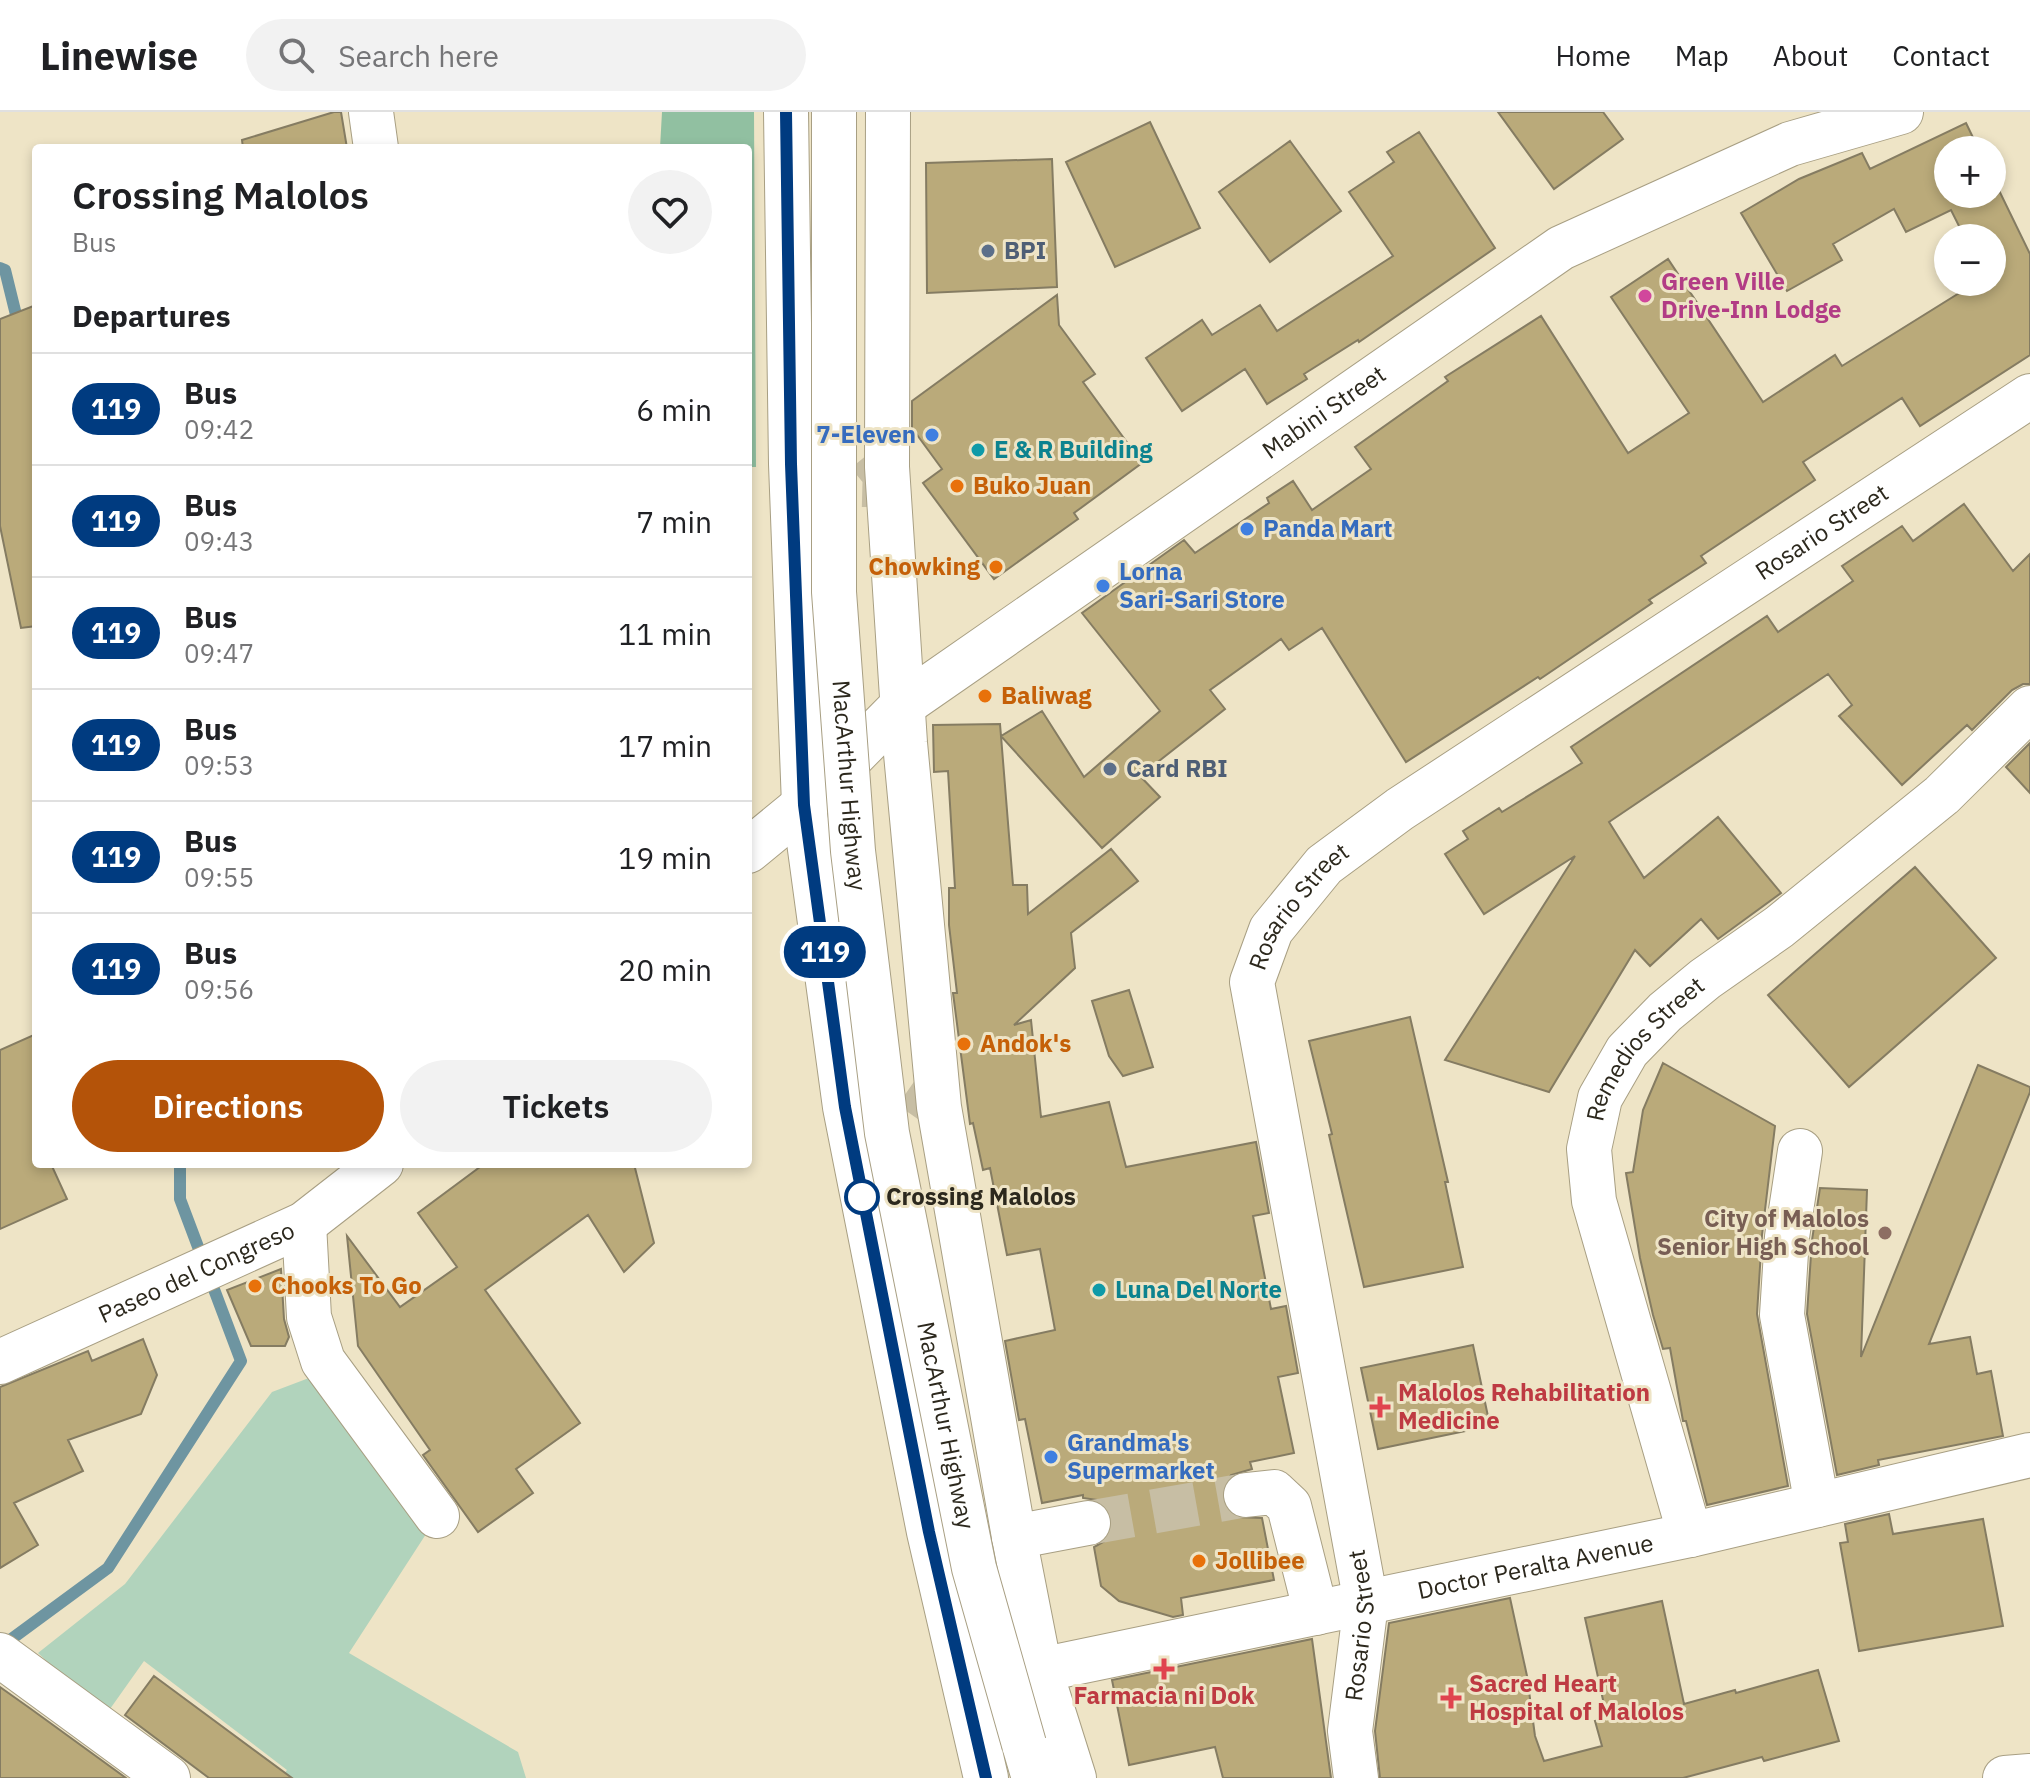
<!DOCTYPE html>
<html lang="en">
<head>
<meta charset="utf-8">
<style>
	:root { --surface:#fff; --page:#f2f2f2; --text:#202124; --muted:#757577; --line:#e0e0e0; --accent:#b45309 }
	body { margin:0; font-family:"IBM Plex Sans",sans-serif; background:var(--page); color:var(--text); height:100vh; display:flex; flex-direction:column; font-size:30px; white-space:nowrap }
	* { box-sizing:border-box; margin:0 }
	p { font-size:26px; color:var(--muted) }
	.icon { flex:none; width:44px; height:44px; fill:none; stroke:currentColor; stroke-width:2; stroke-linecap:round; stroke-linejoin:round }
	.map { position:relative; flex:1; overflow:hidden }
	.drawer { position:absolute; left:32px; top:32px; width:720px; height:1024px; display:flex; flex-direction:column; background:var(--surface); border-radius:8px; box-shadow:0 4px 12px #0003 }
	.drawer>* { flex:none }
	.badge { padding:0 16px; border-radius:26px; font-size:28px; line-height:52px }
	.tools { position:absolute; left:1934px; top:24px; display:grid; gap:16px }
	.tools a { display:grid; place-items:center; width:72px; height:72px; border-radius:50%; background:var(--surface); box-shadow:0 4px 12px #0003; font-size:40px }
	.map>.badge { position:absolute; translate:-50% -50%; box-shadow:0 0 0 4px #fff }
	h2 { padding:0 40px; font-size:30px; line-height:72px }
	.round { display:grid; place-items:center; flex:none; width:84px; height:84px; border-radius:42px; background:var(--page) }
	.summary { display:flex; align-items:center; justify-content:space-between; height:136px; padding:0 40px }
	h1 { font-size:38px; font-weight:600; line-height:60px }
	.cta { display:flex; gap:16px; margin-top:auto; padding:16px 40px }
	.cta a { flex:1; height:92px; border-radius:48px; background:var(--accent); color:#fff; font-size:32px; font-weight:600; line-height:92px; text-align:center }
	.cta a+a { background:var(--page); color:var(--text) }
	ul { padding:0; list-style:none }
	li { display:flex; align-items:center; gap:24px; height:112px; padding:0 40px; border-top:2px solid var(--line) }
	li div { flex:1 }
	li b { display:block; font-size:30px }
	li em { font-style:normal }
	li .badge { min-width:88px; font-weight:700; text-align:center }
	header { display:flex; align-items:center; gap:48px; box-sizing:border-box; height:112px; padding:0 40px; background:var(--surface); border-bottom:2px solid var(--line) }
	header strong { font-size:38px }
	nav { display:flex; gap:44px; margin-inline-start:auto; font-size:28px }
	.search { width:560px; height:72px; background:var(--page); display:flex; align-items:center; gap:20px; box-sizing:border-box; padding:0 28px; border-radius:44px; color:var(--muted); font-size:30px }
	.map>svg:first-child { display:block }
</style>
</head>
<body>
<header>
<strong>Linewise</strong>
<div class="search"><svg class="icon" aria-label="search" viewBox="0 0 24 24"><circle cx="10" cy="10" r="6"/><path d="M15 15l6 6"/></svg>Search here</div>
<nav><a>Home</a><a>Map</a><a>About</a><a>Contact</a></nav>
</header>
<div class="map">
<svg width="2030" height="1666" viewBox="0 0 2030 1666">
	<rect width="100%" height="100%" fill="#eee4c6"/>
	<path fill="#b1d3bc" d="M 338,1255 L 439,1402 L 349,1541 L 518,1640 L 526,1666 L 281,1666 L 287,1658 L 144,1549 L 105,1604 L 38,1541 L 125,1472 L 272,1280 Z"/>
	<path fill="#91c0a1" d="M 662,0 L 754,0 L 756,355 L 748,355 L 748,36 L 660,36 Z"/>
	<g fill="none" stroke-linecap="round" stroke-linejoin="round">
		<path stroke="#6e95a1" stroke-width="12" d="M 0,156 L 5,158 L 19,215
			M 2,1534 L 108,1456 L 241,1249 L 180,1087 L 180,1052"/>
	</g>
	<path fill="#baaa7a" stroke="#857c62" stroke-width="2" d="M 334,0 L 341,0 L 347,36 L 243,36 L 242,28 Z
		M 1498,0 L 1603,0 L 1623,27 L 1554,77 Z
		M 1150,10 L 1200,116 L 1115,155 L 1066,50 Z
		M 1966,11 L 1979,38 L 1948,38 L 1948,82 L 1992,82 L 1992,64 L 2030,142 L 2030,243 L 1920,314 L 1902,286 L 1803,350 L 1815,368 L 1701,444 L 1706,451 L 1649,488 L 1652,491 L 1540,567 L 1538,565 L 1406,650 L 1322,516 L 1289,538 L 1281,527 L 1210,578 L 1225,597 L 1140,664 L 1160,685 L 1102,736 L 1001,624 L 1013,773 L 1027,773 L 1028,802 L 1111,737 L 1138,769 L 1071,821 L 1075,856 L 1014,913 L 1031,908 L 1041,1005 L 1109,990 L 1126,1055 L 1256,1030 L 1269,1101 L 1253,1104 L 1271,1197 L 1286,1194 L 1298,1261 L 1278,1265 L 1294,1341 L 1250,1350 L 1252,1357 L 1231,1363 L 1224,1372 L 1221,1385 L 1225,1397 L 1235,1405 L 1262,1406 L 1274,1468 L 1181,1486 L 1183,1503 L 1173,1505 L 1119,1489 L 1101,1474 L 1094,1435 L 1105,1429 L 1112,1418 L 1112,1406 L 1107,1395 L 1097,1388 L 1083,1386 L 1083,1383 L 1042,1391 L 1025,1307 L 1019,1308 L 1005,1229 L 1055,1218 L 1040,1137 L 1007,1143 L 990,1056 L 983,1058 L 973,1011 L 970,1012 L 953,881 L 957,881 L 949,813 L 949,776 L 955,776 L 948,659 L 934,660 L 933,613 L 1000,612 L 1001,624 L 1042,599 L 1084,665 L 1160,599 L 1082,501 L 1184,428 L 1195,441 L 1269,391 L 1267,386 L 1293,369 L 1312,398 L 1371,357 L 1355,335 L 1448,269 L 1445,265 L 1541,204 L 1628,341 L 1689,301 L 1611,185 L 1668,147 L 1763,290 L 1835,243 L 1842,254 L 1977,170 L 1992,170 L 1992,126 L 1965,126 L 1951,98 L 1906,120 L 1894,97 L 1833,132 L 1842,148 L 1787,179 L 1741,101 L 1799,67 L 1862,41 L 1870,57 Z
		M 1419,20 L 1495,136 L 1359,230 L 1358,228 L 1304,262 L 1307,267 L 1267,292 L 1245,257 L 1182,299 L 1146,246 L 1202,208 L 1212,223 L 1260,193 L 1277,219 L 1393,144 L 1349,80 L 1394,50 L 1387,40 Z
		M 1290,29 L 1341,99 L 1270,150 L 1219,80 Z
		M 1052,47 L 1057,175 L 927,181 L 926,51 Z
		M 1057,183 L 1059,213 L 1095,262 L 1083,270 L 1142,351 L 1074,401 L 1078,407 L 994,467 L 923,371 L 942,357 L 912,316 L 912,289 Z
		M 36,193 L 36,514 L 21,516 L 0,414 L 0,207 Z
		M 1964,392 L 2013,459 L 2030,442 L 2030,572 L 2023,572 L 2012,578 L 1972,618 L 1967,613 L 1902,673 L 1839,604 L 1852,593 L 1828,562 L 1609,710 L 1644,766 L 1718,705 L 1781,781 L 1718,827 L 1701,807 L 1650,854 L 1635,838 L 1549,980 L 1445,948 L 1575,744 L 1484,802 L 1445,742 L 1468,727 L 1463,719 L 1499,696 L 1502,700 L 1582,651 L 1571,635 L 1767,504 L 1778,520 L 1853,469 L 1842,454 L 1902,414 L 1913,429 Z
		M 2030,631 L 2030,681 L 2006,655 Z
		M 1915,755 L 1996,846 L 1849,975 L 1768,883 Z
		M 1129,878 L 1153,955 L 1123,964 L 1109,944 L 1092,889 Z
		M 1410,905 L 1448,1070 L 1445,1070 L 1463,1155 L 1364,1175 L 1329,1023 L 1332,1022 L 1309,929 Z
		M 36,922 L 36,1052 L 51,1052 L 67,1087 L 0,1117 L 0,938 Z
		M 1663,951 L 1775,1014 L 1762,1123 L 1757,1202 L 1788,1374 L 1707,1393 L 1686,1309 L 1683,1309 L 1670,1236 L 1663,1237 L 1653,1203 L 1640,1146 L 1626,1061 L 1633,1060 L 1643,998 Z
		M 1978,953 L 2030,975 L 2030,980 L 1929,1232 L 1970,1225 L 1977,1262 L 1991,1259 L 2003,1324 L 1878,1348 L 1879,1353 L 1837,1363 L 1807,1202 L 1812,1128 L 1820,1076 L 1867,1078 L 1861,1245 Z
		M 484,1052 L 634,1052 L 654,1131 L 624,1160 L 588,1103 L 485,1178 L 580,1311 L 516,1357 L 533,1381 L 478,1420 L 423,1343 L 430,1338 L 358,1234 L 347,1124 L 400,1195 L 457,1155 L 418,1101 Z
		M 281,1157 L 284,1207 L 289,1225 L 285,1234 L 251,1234 L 227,1178 Z
		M 143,1227 L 157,1263 L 141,1302 L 68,1328 L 83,1359 L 14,1391 L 38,1433 L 0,1456 L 0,1275 L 88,1239 L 92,1249 Z
		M 1473,1233 L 1490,1314 L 1378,1337 L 1361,1256 Z
		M 1889,1402 L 1893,1422 L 1983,1407 L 2003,1514 L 1859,1539 L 1840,1431 L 1848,1430 L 1845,1412 Z
		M 1510,1486 L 1527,1564 L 1535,1624 L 1544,1649 L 1602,1634 L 1595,1609 L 1607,1606 L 1585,1506 L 1662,1489 L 1684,1592 L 1735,1578 L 1736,1581 L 1818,1558 L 1839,1629 L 1764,1649 L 1762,1645 L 1683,1666 L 1380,1666 L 1375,1619 L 1389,1511 Z
		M 1312,1527 L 1331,1666 L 1223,1666 L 1215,1635 L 1129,1653 L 1112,1568 Z
		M 154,1564 L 292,1666 L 209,1666 L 125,1603 Z
		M 0,1575 L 31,1597 L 126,1666 L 0,1666 Z"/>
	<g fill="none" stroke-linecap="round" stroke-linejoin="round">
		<path stroke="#c7bea4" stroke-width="44" stroke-dasharray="44 22" stroke-linecap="butt" d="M 1088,1411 L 1246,1383"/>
		<path stroke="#c7bea4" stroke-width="44" stroke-dasharray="44 22" stroke-linecap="butt" d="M 800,357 L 830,372 L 865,373 L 887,355
			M 849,993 L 877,977 L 909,974 L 939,995"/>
		<defs>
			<g id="minor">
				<path d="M 371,0 L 376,36"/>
				<path d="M 1800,1039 L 1787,1125 L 1782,1203 L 1817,1393"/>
				<path d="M 304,1112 L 309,1205 L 323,1249 L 437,1404"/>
				<path d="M 1246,1383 L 1274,1380 L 1289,1394 L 1316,1501"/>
				<path id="s1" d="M 1690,1423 L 1594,1089 L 1589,1037 L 1600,986 L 1627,939 L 1665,900 L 1705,867 L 1779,815 L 1942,683 L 2030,596"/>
				<path d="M 1014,1425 L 1088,1411"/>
				<path d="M 0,1543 L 168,1666"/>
				<path id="s2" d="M 1040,1558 L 1690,1423 L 2030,1343"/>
				<path id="s3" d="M 1356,1666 L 1350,1619 L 1366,1491 L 1252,870 L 1271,818 L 1324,753 L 1400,697 L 2030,284"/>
				<path d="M 2005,1666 L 2030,1664"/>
			</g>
			<g id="major">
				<path d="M 786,0 L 791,352 L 804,693 L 845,995 L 929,1420 L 986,1666"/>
				<path d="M 888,0 L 887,355 L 905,631 L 939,995 L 1014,1425 L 1040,1558 L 1074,1666"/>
				<path id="s4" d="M 748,739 L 804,693 L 903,593 L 1561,136 L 1790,32 L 1901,0"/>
				<path id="s5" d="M 0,1250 L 304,1112 L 381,1052"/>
			</g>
			<path id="highway" d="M 1024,1632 L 1034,1666"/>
		</defs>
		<use href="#minor" stroke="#a89f83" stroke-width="46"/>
		<use href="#major" stroke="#a89f83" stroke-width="46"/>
		<use href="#highway" stroke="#a89f83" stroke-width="46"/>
		<use href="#minor" stroke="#fff" stroke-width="44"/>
		<use href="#major" stroke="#fff" stroke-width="44"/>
		<use href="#highway" stroke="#fff" stroke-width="44"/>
		<defs>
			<g id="highway-bridge">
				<path id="s6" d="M 834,0 L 834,480 L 853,739 L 887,1021 L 974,1456 L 1024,1632"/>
			</g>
		</defs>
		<use href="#highway-bridge" stroke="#a89f83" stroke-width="46" stroke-linecap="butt"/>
		<use href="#highway-bridge" stroke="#fff" stroke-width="44"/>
	</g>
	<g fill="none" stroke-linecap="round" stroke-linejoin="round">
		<defs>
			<path id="line" d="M 786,0 L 791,352 L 804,693 L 845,995 L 929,1420 L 986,1666"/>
		</defs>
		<use href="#line" stroke="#fff" stroke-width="18"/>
		<use href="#line" stroke="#003b80" stroke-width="12"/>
	</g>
	<g fill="#5c6f8a" stroke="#eee4c6" stroke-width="3">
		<circle cx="988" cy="139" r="8"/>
		<circle cx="1110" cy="657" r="8"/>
	</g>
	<circle fill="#d1479c" stroke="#eee4c6" stroke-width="3" cx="1645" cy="184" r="8"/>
	<g fill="#3f7fe0" stroke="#eee4c6" stroke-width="3">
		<circle cx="932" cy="323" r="8"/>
		<circle cx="1247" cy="417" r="8"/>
		<circle cx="1103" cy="474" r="8"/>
		<circle cx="1051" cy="1345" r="8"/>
	</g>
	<g fill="#0f9aa8" stroke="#eee4c6" stroke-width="3">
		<circle cx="978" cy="338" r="8"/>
		<circle cx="1099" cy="1178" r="8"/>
	</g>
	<g fill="#e8710a" stroke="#eee4c6" stroke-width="3">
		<circle cx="957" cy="374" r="8"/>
		<circle cx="996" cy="455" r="8"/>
		<circle cx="985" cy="584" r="8"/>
		<circle cx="964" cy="932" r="8"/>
		<circle cx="255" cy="1174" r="8"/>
		<circle cx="1199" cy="1449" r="8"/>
	</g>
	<circle fill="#fff" stroke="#003b80" stroke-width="4" cx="862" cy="1085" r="16"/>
	<circle fill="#8d6e63" stroke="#eee4c6" stroke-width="3" cx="1885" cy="1121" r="8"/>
	<g fill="#e0444e" stroke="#eee4c6" stroke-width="3">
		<path d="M1376 1283h8v8h8v8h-8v8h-8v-8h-8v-8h8z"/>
		<path d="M1160 1545h8v8h8v8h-8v8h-8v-8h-8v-8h8z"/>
		<path d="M1447 1574h8v8h8v8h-8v8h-8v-8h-8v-8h8z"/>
	</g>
	<g text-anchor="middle" stroke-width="6" stroke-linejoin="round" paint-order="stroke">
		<g font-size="24" font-weight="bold" fill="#4e5e75" stroke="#eee4c6" text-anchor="start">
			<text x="1004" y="147">BPI</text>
			<text x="1126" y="665">Card RBI</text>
		</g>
		<g font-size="24" font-weight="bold" fill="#b23c85" stroke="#eee4c6" text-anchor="start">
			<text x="1661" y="178">Green Ville<tspan x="1661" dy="28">Drive-Inn Lodge</tspan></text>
		</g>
		<g font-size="24" fill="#2c281d" stroke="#eee4c6">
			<text dy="8" stroke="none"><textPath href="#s4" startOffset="726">Mabini Street</textPath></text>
			<text dy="8" stroke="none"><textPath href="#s3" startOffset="1546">Rosario Street</textPath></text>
			<text dy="8" stroke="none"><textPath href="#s6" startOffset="674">MacArthur Highway</textPath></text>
			<text dy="8" stroke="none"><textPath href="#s3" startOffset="898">Rosario Street</textPath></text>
			<text dy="8" stroke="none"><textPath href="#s1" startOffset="518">Remedios Street</textPath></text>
			<text dy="8" stroke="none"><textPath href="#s5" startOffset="216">Paseo del Congreso</textPath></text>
			<text dy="8" stroke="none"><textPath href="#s6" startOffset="1322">MacArthur Highway</textPath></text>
			<text dy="8" stroke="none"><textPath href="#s2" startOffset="506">Doctor Peralta Avenue</textPath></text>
			<text dy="8" stroke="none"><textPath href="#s3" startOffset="154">Rosario Street</textPath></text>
		</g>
		<g font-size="24" font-weight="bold" fill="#366cbe" stroke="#eee4c6" text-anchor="start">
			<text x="916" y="331" text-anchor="end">7-Eleven</text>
			<text x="1263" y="425">Panda Mart</text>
			<text x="1119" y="468">Lorna<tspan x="1119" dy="28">Sari-Sari Store</tspan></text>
			<text x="1067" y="1339">Grandma's<tspan x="1067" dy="28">Supermarket</tspan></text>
		</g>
		<g font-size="24" font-weight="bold" fill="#0d838f" stroke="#eee4c6" text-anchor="start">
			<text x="994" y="346">E &amp; R Building</text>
			<text x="1115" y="1186">Luna Del Norte</text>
		</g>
		<g font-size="24" font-weight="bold" fill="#c56008" stroke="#eee4c6" text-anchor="start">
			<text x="973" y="382">Buko Juan</text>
			<text x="980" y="463" text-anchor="end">Chowking</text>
			<text x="1001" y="592">Baliwag</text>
			<text x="980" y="940">Andok's</text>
			<text x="271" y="1182">Chooks To Go</text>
			<text x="1215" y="1457">Jollibee</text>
		</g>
		<g font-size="24" font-weight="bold" fill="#2c281d" stroke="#eee4c6" text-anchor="start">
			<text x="886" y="1093">Crossing Malolos</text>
		</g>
		<g font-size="24" font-weight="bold" fill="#785e54" stroke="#eee4c6" text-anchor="end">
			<text x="1869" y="1115">City of Malolos<tspan x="1869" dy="28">Senior High School</tspan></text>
		</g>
		<g font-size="24" font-weight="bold" fill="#be3a42" stroke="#eee4c6" text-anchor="start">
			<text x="1398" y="1289">Malolos Rehabilitation<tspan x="1398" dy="28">Medicine</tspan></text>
			<text x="1469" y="1580">Sacred Heart<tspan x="1469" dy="28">Hospital of Malolos</tspan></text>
			<text x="1164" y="1592" text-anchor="middle">Farmacia ni Dok</text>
		</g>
	</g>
</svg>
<div class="tools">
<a>+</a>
<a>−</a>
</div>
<b class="badge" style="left:825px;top:840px;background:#003b80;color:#fff">119</b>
<section class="drawer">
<div class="summary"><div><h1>Crossing Malolos</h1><p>Bus</p></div><a class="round"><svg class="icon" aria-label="heart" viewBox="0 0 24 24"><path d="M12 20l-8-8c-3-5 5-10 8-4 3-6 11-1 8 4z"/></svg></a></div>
<h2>Departures</h2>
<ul>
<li><span class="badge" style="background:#003b80;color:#fff">119</span><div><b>Bus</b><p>09:42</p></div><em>6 min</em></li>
<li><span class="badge" style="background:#003b80;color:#fff">119</span><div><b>Bus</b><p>09:43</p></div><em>7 min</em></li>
<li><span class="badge" style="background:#003b80;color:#fff">119</span><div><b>Bus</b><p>09:47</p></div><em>11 min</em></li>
<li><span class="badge" style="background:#003b80;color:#fff">119</span><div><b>Bus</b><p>09:53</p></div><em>17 min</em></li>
<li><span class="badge" style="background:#003b80;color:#fff">119</span><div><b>Bus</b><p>09:55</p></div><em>19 min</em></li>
<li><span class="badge" style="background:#003b80;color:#fff">119</span><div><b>Bus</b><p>09:56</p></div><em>20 min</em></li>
</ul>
<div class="cta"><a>Directions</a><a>Tickets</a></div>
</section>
</div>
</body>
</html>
